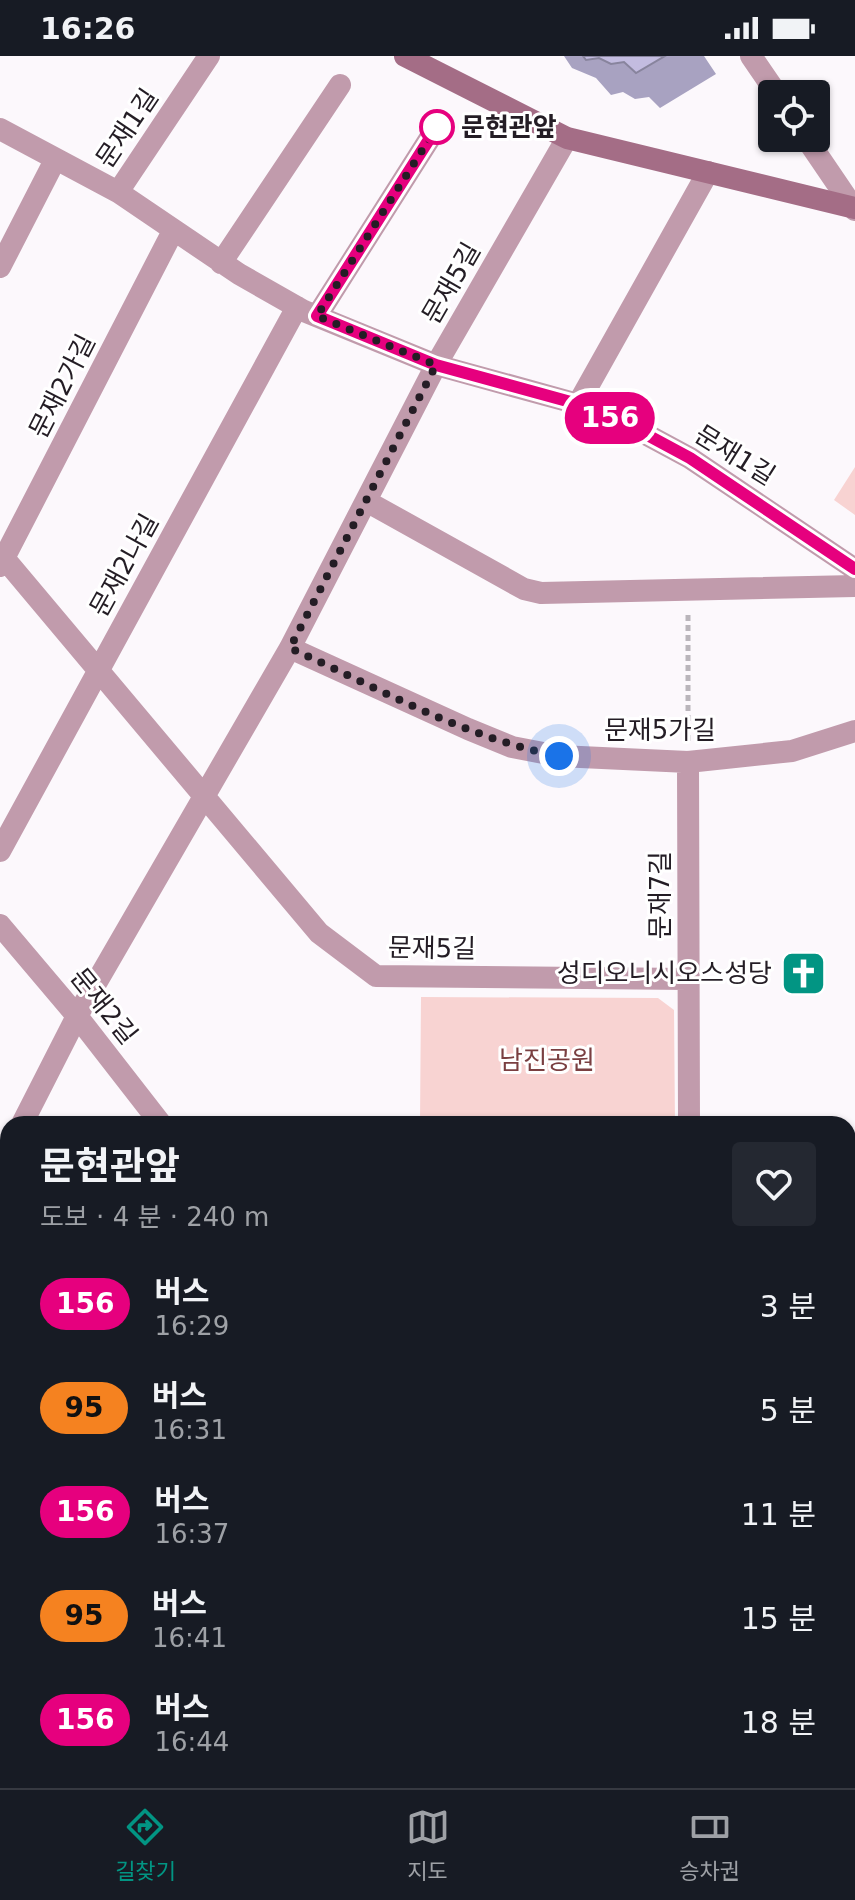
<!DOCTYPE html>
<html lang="ko">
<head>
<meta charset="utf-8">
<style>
	:root { --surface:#171b24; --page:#242831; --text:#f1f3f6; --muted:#9ea1a6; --line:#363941; --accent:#029583 }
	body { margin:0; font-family:"DejaVu Sans","Noto Sans KR",sans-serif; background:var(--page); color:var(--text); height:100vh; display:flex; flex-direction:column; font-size:30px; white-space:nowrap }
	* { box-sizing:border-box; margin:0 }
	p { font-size:26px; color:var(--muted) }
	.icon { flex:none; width:44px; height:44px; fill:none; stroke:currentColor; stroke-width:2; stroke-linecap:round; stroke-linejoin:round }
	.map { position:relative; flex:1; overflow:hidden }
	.sheet { position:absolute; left:0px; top:1060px; width:856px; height:672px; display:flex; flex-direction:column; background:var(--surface); border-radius:24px 24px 0 0; box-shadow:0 2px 6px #0004 }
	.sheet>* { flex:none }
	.badge { padding:0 16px; border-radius:26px; font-size:28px; line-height:52px }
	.buttons { position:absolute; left:758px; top:24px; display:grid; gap:16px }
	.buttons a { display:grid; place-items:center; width:72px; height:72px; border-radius:8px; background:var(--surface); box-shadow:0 2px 6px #0004; font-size:40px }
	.you { position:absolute; width:40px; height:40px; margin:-20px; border:6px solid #fff; border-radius:50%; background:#1a73e8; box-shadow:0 0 0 12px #1a73e833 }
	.map>.badge { position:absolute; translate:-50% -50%; box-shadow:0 0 0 4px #fff }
	.round { display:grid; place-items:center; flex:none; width:84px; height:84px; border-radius:8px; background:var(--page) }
	.head { display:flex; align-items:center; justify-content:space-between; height:136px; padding:0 40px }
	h1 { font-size:38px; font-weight:700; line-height:60px }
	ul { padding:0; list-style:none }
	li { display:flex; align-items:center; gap:24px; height:104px; padding:0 40px }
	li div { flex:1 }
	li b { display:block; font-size:30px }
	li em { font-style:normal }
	li .badge { min-width:88px; font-weight:700; text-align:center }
	.status { display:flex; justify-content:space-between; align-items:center; height:56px; padding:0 40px; background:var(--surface); direction:ltr }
	.status svg { height:22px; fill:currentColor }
	.tab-bar { display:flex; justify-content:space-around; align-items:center; height:112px; border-top:2px solid var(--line); background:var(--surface); font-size:22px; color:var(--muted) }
	.tab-bar a { display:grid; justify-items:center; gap:4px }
	.tab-bar .on { color:var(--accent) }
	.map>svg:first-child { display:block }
</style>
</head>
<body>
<div class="status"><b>16:26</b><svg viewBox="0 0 49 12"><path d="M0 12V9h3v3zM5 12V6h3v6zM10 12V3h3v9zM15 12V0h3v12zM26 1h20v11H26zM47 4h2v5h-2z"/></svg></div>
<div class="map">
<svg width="855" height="1732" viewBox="0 0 855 1732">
	<rect width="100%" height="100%" fill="#fcf8fc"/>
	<path fill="#fcedfd" d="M 0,1166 L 8,1172 L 8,1724 L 231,1724 L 227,1732 L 0,1732 Z"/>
	<path fill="#f8d3d2" d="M 855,411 L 855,459 L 834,444 Z
		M 421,941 L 658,942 L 674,954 L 675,1068 L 420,1068 Z
		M 8,1713 L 8,1724 L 198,1724 L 193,1732 L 20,1732 L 3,1722 Z"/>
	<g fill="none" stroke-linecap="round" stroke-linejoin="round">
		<path stroke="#bab5bb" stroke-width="5" stroke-dasharray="6 4" stroke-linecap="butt" d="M 688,685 L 688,555"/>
		<path stroke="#c19bac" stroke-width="22" d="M 0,73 L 118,136 L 239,218 L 304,255 L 436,309 L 578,348 L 638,374 L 690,402 L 855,513
			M 118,136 L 209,0
			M 221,207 L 340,29
			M 0,211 L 55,104
			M 317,260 L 437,71
			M 578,348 L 708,116
			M 366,445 L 524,533 L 541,537 L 855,530
			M 4,502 L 319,877 L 376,920 L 688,923
			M 0,510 L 173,175
			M 290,592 L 468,673 L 512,691 L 559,700 L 688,706 L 792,695 L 855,675
			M 688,706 L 689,1068
			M 0,795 L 297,251
			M 0,869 L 77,960 L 161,1068
			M 22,1068 L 77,960 L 290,592 L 436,309 L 567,82
			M 0,1112 L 8,1097
			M 848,1132 L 855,1132
			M 0,1165 L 8,1173
			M 848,1313 L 855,1309
			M 848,1441 L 855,1438
			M 848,1671 L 855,1667
			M 278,1724 L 293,1732
			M 780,1724 L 786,1732
			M 236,1732 L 241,1724
			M 516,1732 L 525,1724
			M 748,1732 L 758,1724"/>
		<path stroke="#c19bac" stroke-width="22" d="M 751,0 L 777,38
			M 806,82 L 855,154"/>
		<path stroke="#a46d86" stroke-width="22" d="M 405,0 L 567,82 L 855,152"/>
	</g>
	<path fill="#a8a2c1" d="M 564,0 L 704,0 L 716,18 L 660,52 L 649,41 L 635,43 L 623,36 L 611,39 L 596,22 L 572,12 Z"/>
	<path fill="#c3bce0" stroke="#88849d" stroke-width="2" d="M 583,0 L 665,0 L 636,17 L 624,6 L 611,8 L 599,2 L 586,4 Z"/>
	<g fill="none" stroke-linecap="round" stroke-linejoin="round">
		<defs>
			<path id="line" d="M 437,71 L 317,260 L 436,309 L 578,348 L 638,374 L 690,402 L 855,513"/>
		</defs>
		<use href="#line" stroke="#fff" stroke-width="18"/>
		<use href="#line" stroke="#e6007e" stroke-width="12"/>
		<path stroke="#241d25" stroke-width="8" stroke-dasharray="0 14.4" d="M 437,71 L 317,260 L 436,309 L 290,592 C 378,632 465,682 559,700"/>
	</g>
	<defs>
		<symbol id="church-square" viewBox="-11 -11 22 22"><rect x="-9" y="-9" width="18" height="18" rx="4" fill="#029583" stroke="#fff"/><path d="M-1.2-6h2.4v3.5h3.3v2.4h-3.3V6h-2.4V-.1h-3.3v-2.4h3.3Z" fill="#fff"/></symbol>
	</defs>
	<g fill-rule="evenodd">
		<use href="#church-square" x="778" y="892" width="51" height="51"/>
	</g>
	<circle fill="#fff" stroke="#e6007e" stroke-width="4" cx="437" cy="71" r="16"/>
	<g text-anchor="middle" stroke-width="6" stroke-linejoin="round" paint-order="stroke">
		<g font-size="26" font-weight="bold" fill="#241d25" stroke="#fff" text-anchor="start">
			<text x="461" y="80">문현관앞</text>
		</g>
		<g font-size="26" fill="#241d25" stroke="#fff">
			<text transform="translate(127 72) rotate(-56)" y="9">문재1길</text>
			<text transform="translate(451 227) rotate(-60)" y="9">문재5길</text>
			<text transform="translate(62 330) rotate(-63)" y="9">문재2가길</text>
			<text transform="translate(735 399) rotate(32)" y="9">문재1길</text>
			<text transform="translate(124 509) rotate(-61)" y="9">문재2나길</text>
			<text x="660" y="683">문재5가길</text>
			<text transform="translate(660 839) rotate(-90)" y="9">문재7길</text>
			<text transform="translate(432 892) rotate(1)" y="9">문재5길</text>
			<text transform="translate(104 950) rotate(51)" y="9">문재2길</text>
		</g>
		<g font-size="26" fill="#241d25" stroke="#fff" text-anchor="end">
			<text x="772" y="926">성디오니시오스성당</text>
		</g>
		<g font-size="26" fill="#7a3f41" stroke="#fff">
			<text x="547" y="1013">남진공원</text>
		</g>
	</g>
</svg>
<div class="buttons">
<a><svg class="icon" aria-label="locate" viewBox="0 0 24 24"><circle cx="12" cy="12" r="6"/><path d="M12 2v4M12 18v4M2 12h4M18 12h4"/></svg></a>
</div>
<div class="you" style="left:559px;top:700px"></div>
<b class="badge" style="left:610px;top:362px;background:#e6007e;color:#fff">156</b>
<section class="sheet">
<div class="head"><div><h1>문현관앞</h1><p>도보 · 4 분 · 240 m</p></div><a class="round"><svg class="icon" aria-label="heart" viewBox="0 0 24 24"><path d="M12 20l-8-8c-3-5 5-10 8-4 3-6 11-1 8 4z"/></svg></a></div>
<ul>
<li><span class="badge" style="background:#e6007e;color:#fff">156</span><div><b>버스</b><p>16:29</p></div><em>3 분</em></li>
<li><span class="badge" style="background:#f58220;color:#111">95</span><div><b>버스</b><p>16:31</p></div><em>5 분</em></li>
<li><span class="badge" style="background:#e6007e;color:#fff">156</span><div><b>버스</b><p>16:37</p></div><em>11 분</em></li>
<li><span class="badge" style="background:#f58220;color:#111">95</span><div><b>버스</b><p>16:41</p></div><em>15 분</em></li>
<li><span class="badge" style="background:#e6007e;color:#fff">156</span><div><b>버스</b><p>16:44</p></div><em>18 분</em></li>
</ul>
</section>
</div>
<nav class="tab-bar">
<a class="on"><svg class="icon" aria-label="directions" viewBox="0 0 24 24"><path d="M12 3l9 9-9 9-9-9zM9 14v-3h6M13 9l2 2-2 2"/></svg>길찾기</a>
<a><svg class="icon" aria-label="map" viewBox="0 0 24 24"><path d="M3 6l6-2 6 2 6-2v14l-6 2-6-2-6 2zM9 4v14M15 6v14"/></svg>지도</a>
<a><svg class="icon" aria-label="tickets" viewBox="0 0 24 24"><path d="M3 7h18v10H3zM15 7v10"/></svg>승차권</a>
</nav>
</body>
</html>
